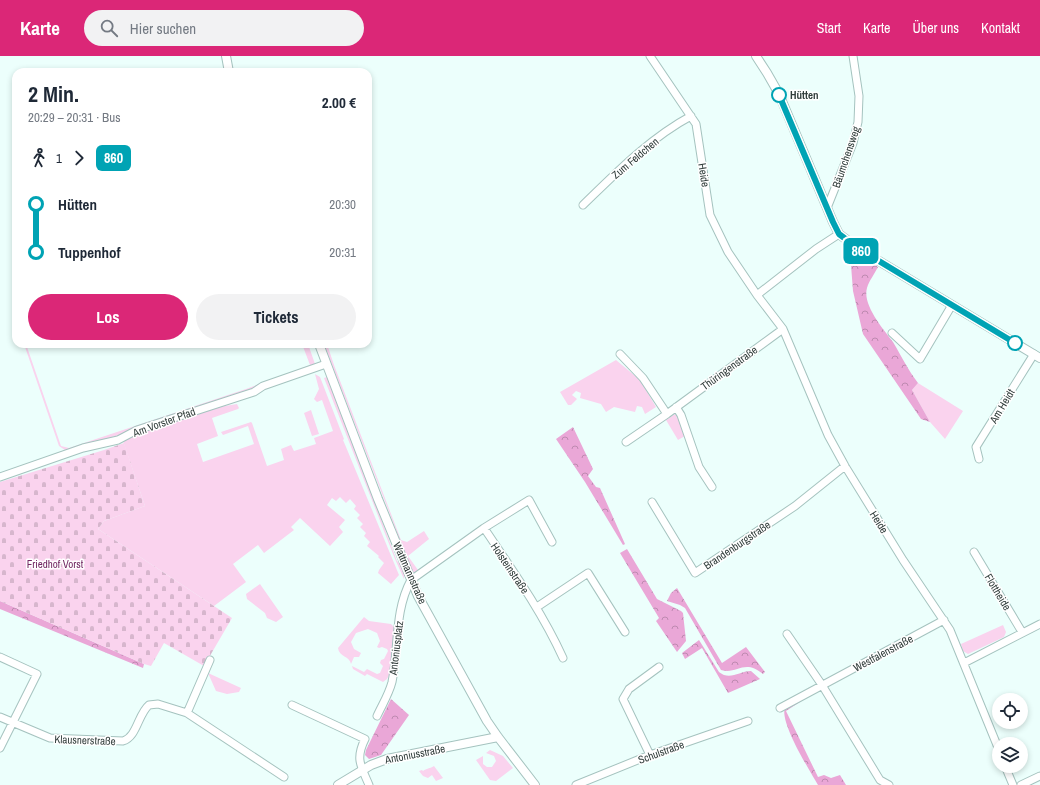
<!DOCTYPE html>
<html lang="de">
<head>
<meta charset="utf-8">
<style>
	:root { --surface:#fff; --page:#f2f2f3; --text:#1f2937; --muted:#747a83; --accent:#db2777 }
	body { margin:0; font-family:"Archivo Narrow",sans-serif; background:var(--page); color:var(--text); height:100vh; display:flex; flex-direction:column; font-size:15px; white-space:nowrap }
	* { box-sizing:border-box; margin:0 }
	p { font-size:13px; color:var(--muted) }
	.icon { flex:none; width:22px; height:22px; fill:none; stroke:currentColor; stroke-width:2; stroke-linecap:round; stroke-linejoin:round }
	.map { position:relative; flex:1; overflow:hidden }
	.side { position:absolute; left:12px; top:12px; width:360px; height:280px; display:flex; flex-direction:column; background:var(--surface); border-radius:12px; box-shadow:0 2px 6px #0003 }
	.side>* { flex:none }
	.badge { padding:0 8px; border-radius:6px; font-size:14px; line-height:26px }
	.fabs { position:absolute; left:992px; top:637px; display:grid; gap:8px }
	.fabs a { display:grid; place-items:center; width:36px; height:36px; border-radius:50%; background:var(--surface); box-shadow:0 2px 6px #0003; font-size:20px }
	.map>.badge { position:absolute; translate:-50% -50%; box-shadow:0 0 0 2px #fff }
	.legs { display:flex; align-items:center; gap:6px; height:44px; padding:0 16px; font-size:13px }
	.legs p { margin-inline-start:auto }
	.headline { display:flex; align-items:center; justify-content:space-between; height:68px; padding:0 16px }
	h1 { font-size:22px; font-weight:800; line-height:30px }
	.action { display:flex; gap:8px; margin-top:auto; padding:8px 16px }
	.action a { flex:1; height:46px; border-radius:24px; background:var(--accent); color:#fff; font-size:16px; font-weight:800; line-height:46px; text-align:center }
	.action a+a { background:var(--page); color:var(--text) }
	ul { padding:0 16px; list-style:none }
	li { display:flex; align-items:center; gap:14px; height:48px; font-size:15px }
	li i { display:grid; place-items:center; width:6px; height:100%; margin:0 5px; background:currentColor }
	li i::after { content:''; width:10px; height:10px; margin:-5px; border:3px solid; border-radius:50%; background:var(--surface) }
	li p { margin-inline-start:auto }
	li:first-child i { background:linear-gradient(#0000 50%,currentColor 0) }
	li:last-child i { background:linear-gradient(currentColor 50%,#0000 0) }
	header { display:flex; align-items:center; gap:24px; box-sizing:border-box; height:56px; padding:0 20px; background:var(--accent); color:#fff }
	header strong { font-size:19px }
	nav { display:flex; gap:22px; margin-inline-start:auto; font-size:14px }
	.search { width:280px; height:36px; background:var(--page); display:flex; align-items:center; gap:10px; box-sizing:border-box; padding:0 14px; border-radius:22px; color:var(--muted); font-size:15px }
	.map>svg:first-child { display:block }
</style>
</head>
<body>
<header>
<strong>Karte</strong>
<div class="search"><svg class="icon" aria-label="search" viewBox="0 0 24 24"><circle cx="10" cy="10" r="6"/><path d="M15 15l6 6"/></svg>Hier suchen</div>
<nav><a>Start</a><a>Karte</a><a>Über uns</a><a>Kontakt</a></nav>
</header>
<div class="map">
<svg width="1040" height="729" viewBox="0 0 1040 729">
	<defs>
		<pattern id="forest-crowns" width="20" height="18" patternUnits="userSpaceOnUse"><rect width="20" height="18" fill="#eaa7d7"/><path d="M2 6a3 3 0 1 1 6 0M12 15a3 3 0 1 1 6 0" fill="none" stroke="#be89b0"/></pattern>
		<pattern id="cemetery-stones" width="16" height="16" patternUnits="userSpaceOnUse"><rect width="16" height="16" fill="#fad3ee"/><path d="M2 7V4a2 2 0 0 1 4 0v3zM10 15v-3a2 2 0 0 1 4 0v3z" fill="#d7b6cd"/></pattern>
	</defs>
	<rect width="100%" height="100%" fill="#ecfffc"/>
	<path fill="#fad3ee" d="M 24,288 L 26,288 L 61,390 L 69,392 L 246,333 L 310,309 L 302,288 L 308,288 L 315,308 L 312,311 L 242,337 L 154,365 L 136,372 L 123,378 L 65,394 L 59,390 Z
		M 324,288 L 327,288 L 334,309 L 401,484 L 407,486 L 424,475 L 429,483 L 408,500 L 418,514 L 415,517 L 412,515 Z
		M 616,304 L 640,324 L 656,351 L 645,358 L 642,351 L 637,350 L 635,356 L 614,351 L 606,356 L 601,348 L 580,342 L 581,337 L 576,335 L 572,339 L 577,343 L 571,349 L 568,349 L 560,336 Z
		M 315,318 L 320,321 L 344,383 L 343,384 L 346,391 L 399,519 L 391,528 L 378,517 L 379,514 L 384,507 L 378,501 L 379,500 L 367,490 L 370,486 L 364,480 L 366,477 L 360,471 L 363,468 L 357,462 L 360,459 L 354,453 L 356,450 L 350,443 L 346,447 L 340,441 L 336,445 L 332,442 L 327,449 L 345,464 L 339,471 L 343,476 L 330,490 L 300,462 L 291,471 L 294,474 L 264,497 L 258,489 L 233,508 L 246,526 L 214,550 L 98,473 L 104,465 L 145,450 L 123,385 L 149,374 L 213,352 L 237,348 L 239,352 L 238,353 L 212,362 L 218,380 L 197,388 L 203,406 L 254,388 L 248,370 L 223,379 L 221,376 L 251,366 L 252,367 L 267,410 L 284,404 L 281,393 L 291,389 L 294,395 L 316,388 L 314,382 L 333,375 L 322,344 L 317,346 L 314,343 L 319,333 Z
		M 327,321 L 397,505 C 403,509 405,517 404,523 L 395,503 L 324,322 Z
		M 918,327 L 963,355 L 945,383 L 930,366 L 912,334 Z
		M 311,354 L 319,378 L 312,380 L 304,357 Z
		M 675,358 L 679,364 L 685,380 L 678,384 L 666,364 Z
		M 260,528 L 283,561 L 276,566 L 267,562 L 265,557 L 247,543 L 246,538 Z
		M 364,561 L 369,565 L 391,568 L 395,572 L 390,617 L 387,623 L 383,626 L 367,618 L 365,620 L 353,613 L 352,610 L 364,616 L 367,613 L 377,618 L 380,617 L 383,610 L 380,607 L 381,604 L 384,603 L 388,595 L 387,593 L 382,591 L 379,592 L 377,591 L 380,585 L 377,577 L 368,573 L 356,577 L 351,586 L 354,593 L 361,597 L 359,601 L 354,601 L 351,608 C 350,600 339,601 338,592 Z
		M 1003,569 L 1006,576 L 1004,581 L 968,598 L 963,595 L 961,588 Z
		M 208,617 L 241,632 L 239,636 L 227,638 L 216,635 Z
		M 490,694 L 503,700 L 513,712 L 496,725 L 490,724 L 476,704 L 483,700 L 483,708 L 487,711 L 492,711 L 496,705 L 494,700 L 486,697 Z
		M 434,710 L 443,722 L 436,725 L 432,719 L 428,722 L 423,720 L 419,715 L 422,714 L 423,715 C 427,712 429,713 434,710 Z"/>
	<path fill="url(#forest-crowns)" d="M 850,196 L 859,199 L 878,211 C 875,217 869,225 867,232 C 862,249 884,274 893,286 C 902,301 908,314 918,327 L 912,334 L 930,366 L 921,363 L 863,278 L 853,235 Z
		M 573,371 L 593,413 L 588,420 L 596,431 L 600,432 L 625,488 L 623,489 L 585,426 L 556,383 Z
		M 627,493 L 657,543 L 681,555 L 683,557 L 686,585 L 677,596 L 656,565 L 659,562 L 620,497 Z
		M 677,532 L 722,607 L 746,591 L 765,616 L 763,618 C 744,602 737,619 721,614 L 685,552 L 680,549 L 667,545 L 671,537 Z
		M 0,545 L 144,608 L 143,612 L 0,553 Z
		M 699,584 L 719,616 C 730,625 739,615 751,615 L 760,623 L 728,637 L 702,592 L 685,603 L 682,597 Z
		M 820,633 L 786,655 L 818,721 L 824,719 L 831,722 L 840,719 L 846,729 L 818,729 C 810,715 779,666 785,651 Z
		M 391,643 L 409,659 L 381,699 L 369,703 L 365,699 L 366,694 Z"/>
	<path fill="url(#cemetery-stones)" d="M 124,387 L 145,450 L 104,465 L 98,473 L 232,562 L 204,610 L 164,587 L 151,610 L 144,608 L 0,545 L 0,426 L 104,394 Z"/>
	<g fill="none" stroke-linecap="round" stroke-linejoin="round">
		<defs>
			<path id="minor" d="M 650,0 L 696,68 L 710,159 L 728,196 L 757,239
				M 583,149 C 616,117 650,82 691,60
				M 827,152 L 853,87 L 858,66 L 859,40 L 853,0
				M 839,178 L 816,193 L 757,239 L 783,273 L 828,379 L 845,410 L 903,504 L 950,574 L 999,694
				M 892,277 L 920,303 L 952,249
				M 620,298 L 643,322 L 667,358
				M 676,351 L 681,359 L 699,411 L 712,431
				M 626,386 L 667,358 L 783,273
				M 979,403 L 976,391 L 1034,298
				M 0,421 L 83,392 L 118,384 L 137,374 L 254,336 L 263,330 L 326,308
				M 652,446 L 695,517 L 795,450 L 845,410
				M 484,472 C 513,515 542,556 563,602
				M 974,496 L 1022,576
				M 537,551 L 588,517 L 625,576
				M 787,578 L 822,629 L 880,724 L 889,729
				M 0,601 L 37,618 L 0,692
				M 964,607 L 1040,568
				M 292,649 L 365,683 C 355,703 361,710 369,729
				M 780,652 L 944,564
				M 187,657 L 284,721
				M 377,660 C 382,649 389,638 392,626 C 399,592 394,555 411,524 L 484,472 L 529,444 L 552,486
				M 0,661 L 50,682 L 123,685 C 137,681 138,658 149,649 L 158,648 L 187,657 L 210,604
				M 650,699 L 623,643 L 629,633 L 659,611
				M 1005,710 L 1013,729
				M 576,729 L 650,699 L 748,665
				M 1021,729 L 1040,720"/>
			<path id="tertiary" d="M 226,0 L 229,16
				M 756,0 L 767,17 L 779,38 L 833,166 L 839,178 L 859,193 L 1040,302
				M 319,288 L 378,443 L 418,540 L 487,665 L 498,681 L 535,729
				M 338,729 L 371,709 L 387,703 L 498,681"/>
		</defs>
		<use href="#minor" stroke="#a5c3bf" stroke-width="9"/>
		<use href="#tertiary" stroke="#a5c3bf" stroke-width="10"/>
		<use href="#minor" stroke="#fff" stroke-width="7"/>
		<use href="#tertiary" stroke="#fff" stroke-width="8"/>
	</g>
	<g fill="none" stroke-linecap="round" stroke-linejoin="round">
		<defs>
			<path id="line-1" d="M 779,39 L 833,166 L 839,178 L 859,193 L 1015,287"/>
		</defs>
		<use href="#line-1" stroke="#fff" stroke-width="9"/>
		<use href="#line-1" stroke="#00a3b4" stroke-width="6"/>
	</g>
	<g fill="#fff" stroke="#00a3b4" stroke-width="2">
		<circle cx="779" cy="39" r="7"/>
		<circle cx="1015" cy="287" r="7"/>
	</g>
	<g text-anchor="middle" stroke-width="3" stroke-linejoin="round" paint-order="stroke">
		<g font-size="11" font-weight="bold" fill="#313d3b" stroke="#fff" text-anchor="start">
			<text x="790" y="43">Hütten</text>
		</g>
		<g font-size="11" fill="#313d3b" stroke="#fff">
			<text transform="translate(846 101) rotate(-71)" y="4">Bäumchensweg</text>
			<text transform="translate(635 102) rotate(-40)" y="4">Zum Feldchen</text>
			<text transform="translate(704 119) rotate(81)" y="4">Heide</text>
			<text transform="translate(729 312) rotate(-36)" y="4">Thüringenstraße</text>
			<text transform="translate(1002 350) rotate(-59)" y="4">Am Heidt</text>
			<text transform="translate(164 366) rotate(-20)" y="4">Am Vorster Pfad</text>
			<text transform="translate(879 466) rotate(58)" y="4">Heide</text>
			<text transform="translate(737 489) rotate(-34)" y="4">Brandenburgstraße</text>
			<text transform="translate(510 512) rotate(56)" y="4">Holsteinstraße</text>
			<text transform="translate(410 517) rotate(66)" y="4">Wattmannstraße</text>
			<text transform="translate(998 536) rotate(59)" y="4">Flottheide</text>
			<text transform="translate(396 592) rotate(-83)" y="4">Antoniusplatz</text>
			<text transform="translate(883 597) rotate(-28)" y="4">Westfalenstraße</text>
			<text transform="translate(85 684) rotate(2)" y="4">Klausnerstraße</text>
			<text transform="translate(661 696) rotate(-20)" y="4">Schulstraße</text>
			<text transform="translate(415 698) rotate(-11)" y="4">Antoniusstraße</text>
		</g>
		<g font-size="11" fill="#722762" stroke="#fff">
			<text x="55" y="512">Friedhof Vorst</text>
		</g>
	</g>
</svg>
<div class="fabs">
<a><svg class="icon" aria-label="locate" viewBox="0 0 24 24"><circle cx="12" cy="12" r="6"/><path d="M12 2v4M12 18v4M2 12h4M18 12h4"/></svg></a>
<a><svg class="icon" aria-label="layers" viewBox="0 0 24 24"><path d="M12 4l9 5-9 5-9-5zM3 14l9 5 9-5"/></svg></a>
</div>
<b class="badge" style="left:861px;top:195px;background:#00a3b4;color:#fff">860</b>
<section class="side">
<div class="headline"><div><h1>2 Min.</h1><p>20:29 – 20:31 · Bus</p></div><b>2.00 €</b></div>
<div class="legs"><svg class="icon" aria-label="walk" viewBox="0 0 24 24"><circle cx="13" cy="4" r="2"/><path d="M13 8l-2 6 4 7M11 14l-3 7M7 12l3-4h3l4 4"/></svg>1<svg class="icon" aria-label="forward" viewBox="0 0 24 24"><path d="M9 5l7 7-7 7"/></svg><b class="badge" style="background:#00a3b4;color:#fff">860</b></div>
<ul>
<li><i style="color:#00a3b4"></i><b>Hütten</b><p>20:30</p></li>
<li><i style="color:#00a3b4"></i><b>Tuppenhof</b><p>20:31</p></li>
</ul>
<div class="action"><a>Los</a><a>Tickets</a></div>
</section>
</div>
</body>
</html>
